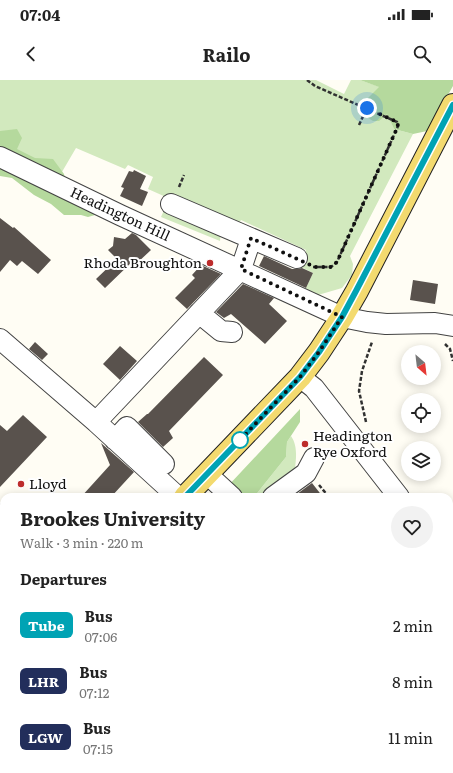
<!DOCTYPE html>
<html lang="en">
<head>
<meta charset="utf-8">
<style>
	:root { --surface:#fff; --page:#f2f2f2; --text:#222; --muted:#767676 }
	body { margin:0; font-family:Literata,serif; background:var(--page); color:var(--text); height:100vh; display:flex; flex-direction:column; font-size:15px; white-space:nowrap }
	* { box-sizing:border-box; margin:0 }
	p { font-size:13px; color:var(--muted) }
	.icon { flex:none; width:22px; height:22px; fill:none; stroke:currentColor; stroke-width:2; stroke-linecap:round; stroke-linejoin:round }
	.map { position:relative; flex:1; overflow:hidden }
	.panel { position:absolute; left:0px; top:413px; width:453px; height:280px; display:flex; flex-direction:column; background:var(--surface); border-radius:12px 12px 0 0; box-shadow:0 2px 10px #0003 }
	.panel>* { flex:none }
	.badge { padding:0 8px; border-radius:6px; font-size:14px; line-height:26px }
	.needle { width:26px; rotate:152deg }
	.controls { position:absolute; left:401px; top:265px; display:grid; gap:8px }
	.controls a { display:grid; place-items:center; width:40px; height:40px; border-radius:50%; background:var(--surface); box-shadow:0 2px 10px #0003; font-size:20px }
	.you { position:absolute; width:20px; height:20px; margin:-10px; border:3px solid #fff; border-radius:50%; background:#1a73e8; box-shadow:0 0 0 6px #1a73e833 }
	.map>.badge { position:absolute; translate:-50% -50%; box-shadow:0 0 0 2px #fff }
	h2 { padding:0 20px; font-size:15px; line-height:36px }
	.round { display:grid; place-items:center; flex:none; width:42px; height:42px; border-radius:21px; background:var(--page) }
	.summary { display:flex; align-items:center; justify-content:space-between; height:68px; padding:0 20px }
	h1 { font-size:19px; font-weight:700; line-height:30px }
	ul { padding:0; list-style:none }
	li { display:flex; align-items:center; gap:12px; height:56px; padding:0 20px }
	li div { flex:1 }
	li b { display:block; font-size:15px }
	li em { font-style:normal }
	li .badge { min-width:44px; font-weight:700; text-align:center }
	.status { display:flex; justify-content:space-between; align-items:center; height:28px; padding:0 20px; background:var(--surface); direction:ltr }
	.status svg { height:11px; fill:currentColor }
	header { display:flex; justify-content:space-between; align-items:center; height:52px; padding:0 20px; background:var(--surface); font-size:18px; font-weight:700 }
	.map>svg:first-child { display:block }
</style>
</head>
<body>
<div class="status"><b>07:04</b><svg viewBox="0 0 49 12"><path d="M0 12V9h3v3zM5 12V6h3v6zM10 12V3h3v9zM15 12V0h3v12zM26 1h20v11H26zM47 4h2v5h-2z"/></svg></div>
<header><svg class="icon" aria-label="back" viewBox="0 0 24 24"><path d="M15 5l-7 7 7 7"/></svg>Railo<svg class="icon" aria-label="search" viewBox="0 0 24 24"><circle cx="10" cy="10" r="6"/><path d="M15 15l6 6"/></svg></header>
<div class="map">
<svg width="453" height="693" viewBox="0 0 453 693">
	<rect width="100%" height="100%" fill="#fffdf4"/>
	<path fill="#d2e9be" d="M 0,0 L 316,0 L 344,14 L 351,0 L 360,0 L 380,7 L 387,33 L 394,49 L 413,54 L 350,176 L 353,184 L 352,195 L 342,208 L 318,215 L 305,210 L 313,193 L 299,186 L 306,170 L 241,140 L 237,147 L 233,147 L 148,109 L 153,97 L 128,85 L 125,89 L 76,68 L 59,97 L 0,70 Z
		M 165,128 L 221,151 L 220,161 L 161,137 Z
		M 291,356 C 298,366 296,378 295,389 C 285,398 267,417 254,417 L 286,377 L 287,362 Z
		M 77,689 L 123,689 L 128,693 L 76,693 L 74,692 Z
		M 169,689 L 198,689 L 196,693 L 166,693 Z
		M 204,689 L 331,689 L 332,693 L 202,693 Z
		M 352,689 L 374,689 L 373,693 L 357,693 Z"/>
	<path fill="#b5d99d" d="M 360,0 L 453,0 L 453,6 L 427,51 L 413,54 L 394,49 L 387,34 L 379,41 L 373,41 L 365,36 L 365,21 L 379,7 Z
		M 17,49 L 22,58 L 17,69 L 35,78 L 53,79 L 64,94 L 65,98 L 109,131 L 88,137 L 81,135 L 64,135 L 51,124 L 34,115 L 12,98 L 0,96 L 0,51 Z
		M 300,329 L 300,342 L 287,362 L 286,377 L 254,417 L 238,417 L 227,407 Z
		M 453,579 L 453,684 L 449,693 L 373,693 L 374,689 L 449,689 L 449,580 Z"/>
	<path fill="#59524d" d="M 134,90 L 146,96 L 140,109 L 148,112 L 142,126 L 120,116 L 124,108 L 121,107 L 129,91 L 133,92 Z
		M 0,138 L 13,148 L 14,147 L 51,180 L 38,194 L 22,181 L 17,186 L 10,180 L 0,192 Z
		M 132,153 L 136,155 L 151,170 L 136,184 L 133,181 L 105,208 L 96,199 L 117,179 L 108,170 L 113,166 L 114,157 L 125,159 Z
		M 264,176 L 292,189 L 298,189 L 302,188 L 313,193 L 306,208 L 259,186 Z
		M 201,185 L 221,194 L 187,229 L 175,218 L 195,198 L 192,195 Z
		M 413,200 L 438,204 L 435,224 L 410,220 Z
		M 243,204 L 274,218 L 269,224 L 287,241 L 265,264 L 231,234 L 224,238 L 216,232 Z
		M 35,262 L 48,274 L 42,280 L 29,269 Z
		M 120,266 L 137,281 L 120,300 L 103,284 Z
		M 204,277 L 223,295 L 169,351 L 173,358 L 163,367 L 138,342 L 147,334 L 148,334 Z
		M 23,335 L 47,357 L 0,407 L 0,345 L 7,351 Z
		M 101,363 L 134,392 L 111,417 L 81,417 L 110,385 Z
		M 312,403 L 323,417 L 293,417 Z"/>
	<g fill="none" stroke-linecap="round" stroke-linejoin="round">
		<defs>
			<path id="minor" d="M 0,77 L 120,135 L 342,237 L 367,242 L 386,244 L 435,243 L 453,246
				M 171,124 L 297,178
				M 199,233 L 221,251 L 232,252
				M 0,259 L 96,342 L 178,417
				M 300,297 L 314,308 L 399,417
				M 96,342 L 241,189 L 251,159
				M 115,360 L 127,347 L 164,384
				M 207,394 L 232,417
				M 273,417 L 306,393 L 314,378
				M 449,482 L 453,487
				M 0,586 L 4,589
				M 130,689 L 135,693
				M 336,689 L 338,693
				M 157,693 L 161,689"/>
			<path id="major" d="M 185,417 L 300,297 L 319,272 L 342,237 L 357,211 L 453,25
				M 0,635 L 4,629"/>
		</defs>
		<use href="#minor" stroke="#434343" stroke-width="22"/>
		<use href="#major" stroke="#212121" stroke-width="24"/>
		<path stroke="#323232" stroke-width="2.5" stroke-dasharray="4 2" stroke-linecap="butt" d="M 307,0 L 315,6 L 397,42 L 398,46 L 337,182 L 331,187 L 313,187
			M 359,45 L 367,28
			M 179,107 L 184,95
			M 445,264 L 450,269 L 453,281
			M 366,342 L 359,311 L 362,291 L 372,262
			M 319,405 L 329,417
			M 0,424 L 4,427
			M 449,449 L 453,455
			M 198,693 L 200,689"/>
		<use href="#minor" stroke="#fff" stroke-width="20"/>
		<use href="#major" stroke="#f3da6f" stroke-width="22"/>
	</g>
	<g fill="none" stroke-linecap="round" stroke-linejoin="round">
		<defs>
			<path id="line" d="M 185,417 L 300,297 L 319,272 L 342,237 L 356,211 L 453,25"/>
		</defs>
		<use href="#line" stroke="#fff" stroke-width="9"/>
		<use href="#line" stroke="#00a3b4" stroke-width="6"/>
		<path stroke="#101010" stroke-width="4" stroke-dasharray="0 7.2" d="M 240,360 L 238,362 L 300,297 L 319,272 L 342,237 L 241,189 L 251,158 L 315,187 L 331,187 L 337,182 L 398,46 L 397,42 L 367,28"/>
	</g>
	<g fill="#bd2c2c" stroke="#fff" stroke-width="1.5">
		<circle cx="210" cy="183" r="4"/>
		<circle cx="305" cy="364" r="4"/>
		<circle cx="21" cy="404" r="4"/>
	</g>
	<circle fill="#fff" stroke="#00a3b4" stroke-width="2" cx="240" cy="360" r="8"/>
	<g text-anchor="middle" stroke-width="4" stroke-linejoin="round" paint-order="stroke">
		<g font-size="14" fill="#101010" stroke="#fff">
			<text transform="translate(120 134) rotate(25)" y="5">Headington Hill</text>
		</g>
		<g font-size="14" fill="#101010" stroke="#fff" text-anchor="start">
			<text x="202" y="188" text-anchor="end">Rhoda Broughton</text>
			<text x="313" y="361">Headington<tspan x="313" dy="16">Rye Oxford</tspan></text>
			<text x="29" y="409">Lloyd</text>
		</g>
	</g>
</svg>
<div class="controls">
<a><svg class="needle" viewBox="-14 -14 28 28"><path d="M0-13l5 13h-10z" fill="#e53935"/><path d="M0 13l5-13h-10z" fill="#767676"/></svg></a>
<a><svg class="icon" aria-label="locate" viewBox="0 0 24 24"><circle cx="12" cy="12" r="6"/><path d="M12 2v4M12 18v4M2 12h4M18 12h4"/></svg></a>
<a><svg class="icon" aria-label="layers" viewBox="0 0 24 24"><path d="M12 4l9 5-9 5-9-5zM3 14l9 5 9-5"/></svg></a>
</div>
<div class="you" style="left:367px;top:28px"></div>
<section class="panel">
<div class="summary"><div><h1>Brookes University</h1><p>Walk · 3 min · 220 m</p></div><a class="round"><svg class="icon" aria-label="heart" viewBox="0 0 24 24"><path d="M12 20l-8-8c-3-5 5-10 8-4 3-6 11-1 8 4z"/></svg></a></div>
<h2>Departures</h2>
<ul>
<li><span class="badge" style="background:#00a3b4;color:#fff">Tube</span><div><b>Bus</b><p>07:06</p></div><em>2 min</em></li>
<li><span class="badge" style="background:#222e5b;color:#fff">LHR</span><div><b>Bus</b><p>07:12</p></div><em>8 min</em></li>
<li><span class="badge" style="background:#222e5b;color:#fff">LGW</span><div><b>Bus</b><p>07:15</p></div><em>11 min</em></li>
</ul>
</section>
</div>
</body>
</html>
